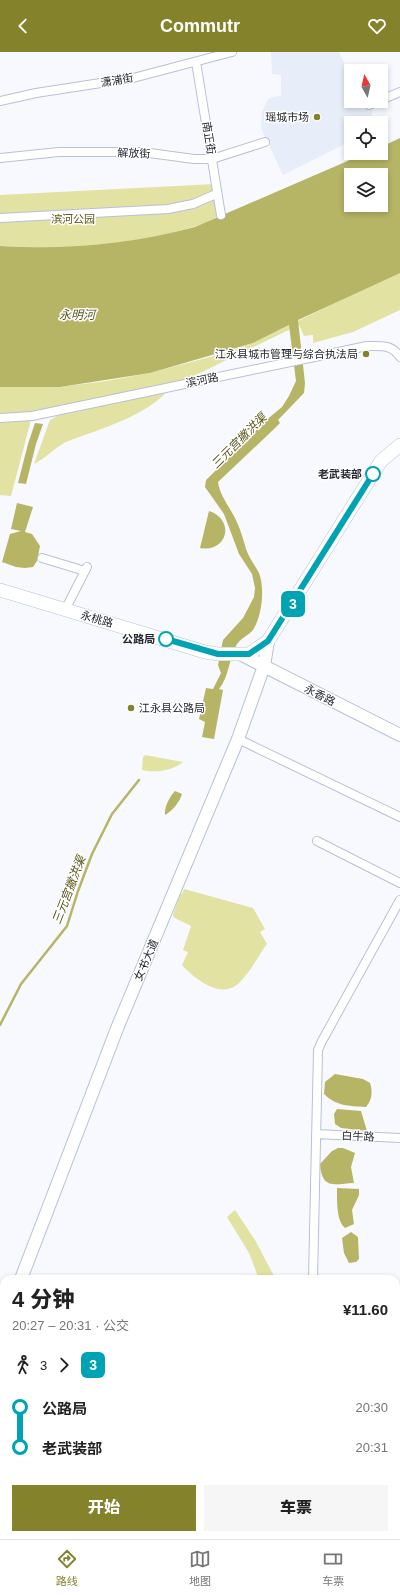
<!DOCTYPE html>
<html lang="zh">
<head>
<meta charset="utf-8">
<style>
	:root { --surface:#fff; --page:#f6f6f6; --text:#222; --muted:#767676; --line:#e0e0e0; --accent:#84822b }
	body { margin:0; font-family:Helvetica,"Noto Sans SC",sans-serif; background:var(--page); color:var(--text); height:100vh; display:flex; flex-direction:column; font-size:15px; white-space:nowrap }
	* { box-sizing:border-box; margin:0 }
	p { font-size:13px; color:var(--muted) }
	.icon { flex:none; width:22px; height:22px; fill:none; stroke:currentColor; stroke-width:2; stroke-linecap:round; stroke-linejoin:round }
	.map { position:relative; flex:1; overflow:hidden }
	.panel { position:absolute; left:0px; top:1223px; width:400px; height:264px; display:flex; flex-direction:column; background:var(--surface); border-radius:12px 12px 0 0; box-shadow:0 2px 6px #0003 }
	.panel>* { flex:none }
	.badge { padding:0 8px; border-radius:6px; font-size:14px; line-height:26px }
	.needle { width:26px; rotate:352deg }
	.fabs { position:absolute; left:344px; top:12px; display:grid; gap:8px }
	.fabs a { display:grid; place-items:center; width:44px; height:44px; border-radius:0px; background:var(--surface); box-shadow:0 2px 6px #0003; font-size:20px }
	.map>.badge { position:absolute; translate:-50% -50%; box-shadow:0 0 0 2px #fff }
	.legs { display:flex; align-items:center; gap:6px; height:44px; padding:0 12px; font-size:13px }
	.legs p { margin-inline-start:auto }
	.overview { display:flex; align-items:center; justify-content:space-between; height:68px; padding:0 12px }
	h1 { font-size:22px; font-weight:800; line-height:30px }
	.button { display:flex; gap:8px; margin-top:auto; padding:8px 12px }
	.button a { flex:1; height:46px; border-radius:0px; background:var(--accent); color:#fff; font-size:16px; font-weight:800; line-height:46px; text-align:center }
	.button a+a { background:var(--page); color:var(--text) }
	ul { padding:0 12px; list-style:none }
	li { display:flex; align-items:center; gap:14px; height:40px; font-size:15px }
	li i { display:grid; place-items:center; width:6px; height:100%; margin:0 5px; background:currentColor }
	li i::after { content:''; width:10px; height:10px; margin:-5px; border:3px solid; border-radius:50%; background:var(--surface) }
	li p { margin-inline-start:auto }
	li:first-child i { background:linear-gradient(#0000 50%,currentColor 0) }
	li:last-child i { background:linear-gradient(currentColor 50%,#0000 0) }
	header { display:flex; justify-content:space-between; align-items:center; height:52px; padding:0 12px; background:var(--accent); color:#fff; font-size:18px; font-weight:800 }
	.tabs { display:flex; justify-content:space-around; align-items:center; height:56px; border-top:1px solid var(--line); background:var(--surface); font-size:11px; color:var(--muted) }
	.tabs a { display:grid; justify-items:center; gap:2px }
	.tabs .active { color:var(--accent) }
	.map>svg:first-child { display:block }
</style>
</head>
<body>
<header><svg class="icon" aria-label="back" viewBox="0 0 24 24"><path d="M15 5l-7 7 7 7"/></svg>Commutr<svg class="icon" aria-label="heart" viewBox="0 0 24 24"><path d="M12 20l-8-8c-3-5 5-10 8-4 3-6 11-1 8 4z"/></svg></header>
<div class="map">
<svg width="400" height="1487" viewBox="0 0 400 1487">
	<rect width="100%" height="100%" fill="#f7f9fe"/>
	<path fill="#e7edf9" d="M 271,0 L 339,0 L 351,25 L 351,49 L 363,49 L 372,59 L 373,71 L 351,71 L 351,89 L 283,123 L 261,76 L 262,60 L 268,47 L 281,43 L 281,23 L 272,22 Z
		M 396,1455 L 400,1455 L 400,1487 L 131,1487 L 131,1483 L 396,1483 Z"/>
	<path fill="#e2e2a3" d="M 215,132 L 221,163 C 212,167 203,173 193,175 C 136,193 60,198 0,194 L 0,143 Z
		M 400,219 L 400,258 L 353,280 L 313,291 L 313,283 L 304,284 L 299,273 L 171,335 C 148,364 100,377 66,390 C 54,396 46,406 34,412 L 50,368 L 72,356 L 0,366 L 0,335 L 60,335 L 106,329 L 150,321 L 221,302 L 253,291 Z
		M 31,368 L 11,444 L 0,443 L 0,370 Z
		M 145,703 L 183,710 C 172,719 155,721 142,718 L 143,705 Z
		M 184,837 L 253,856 L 265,877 L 260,880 L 267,892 C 258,904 251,919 240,930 C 222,949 195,927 182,913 L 188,900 L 183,898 L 191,874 L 173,865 L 173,863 L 180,842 L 182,842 Z
		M 235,1158 L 255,1188 L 275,1226 L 278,1227 L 259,1227 L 249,1201 L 227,1165 Z"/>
	<path fill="#b6b465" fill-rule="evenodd" d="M 400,86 L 400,221 L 298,268 L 305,331 L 304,341 L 278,368 L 280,371 L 273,378 L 218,430 C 220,444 229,454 235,466 C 240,476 243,486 246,497 C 249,506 255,513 259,521 C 265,536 262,564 253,578 C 249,583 241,586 237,592 C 229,606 229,625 219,637 L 223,638 L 214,687 L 202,685 L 205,670 L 199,667 L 206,636 L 213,637 L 221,621 L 218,613 L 223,588 L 243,566 L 254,545 L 255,536 L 252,522 L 239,502 L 224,462 L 205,435 L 206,428 L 253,382 L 259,374 L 282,355 L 289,344 L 296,329 L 289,273 L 253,291 L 150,321 L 60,335 L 0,335 L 0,194 C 65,198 132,192 195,175 L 366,101 L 381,101 L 381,95 ZM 351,123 L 381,123 L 381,153 L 351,153 Z
		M 35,371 L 43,372 L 36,392 L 26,432 L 18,431 L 28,392 Z
		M 17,451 L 33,455 L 25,480 L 32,482 L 40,494 L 37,509 L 33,515 L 25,516 L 16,515 L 2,510 L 10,482 L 21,479 L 11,477 Z
		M 209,459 C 236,468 227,501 200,496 Z
		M 175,739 L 182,742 C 180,750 171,760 165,763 C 164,755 170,744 175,739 Z
		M 335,1022 L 363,1027 L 370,1031 C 373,1040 372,1048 366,1055 C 349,1054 336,1054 324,1042 L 325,1030 Z
		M 337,1057 L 361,1059 L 367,1079 L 341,1076 L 335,1072 L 334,1062 Z
		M 338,1096 L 343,1096 L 355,1101 L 351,1115 L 354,1131 C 334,1132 322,1138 320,1112 L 332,1099 Z
		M 337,1136 L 359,1137 L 359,1143 L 352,1158 L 354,1172 L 345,1176 C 336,1169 337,1147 337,1136 Z
		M 351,1180 L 358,1185 L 359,1207 L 356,1210 L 349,1211 L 344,1201 L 342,1186 Z"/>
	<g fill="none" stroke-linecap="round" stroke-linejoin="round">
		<path stroke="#b6b465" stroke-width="2.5" d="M 0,973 L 21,932 L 67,874 L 78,839 L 92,802 L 112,762 L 139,728"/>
		<defs>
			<path id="street" d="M 196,10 L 221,163
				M 381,48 L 400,40
				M 0,49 L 36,41 L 133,26 L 232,0
				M 369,53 L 378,49
				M 0,106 L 59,100 L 142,100 L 194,107 L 212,107 L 265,90
				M 0,166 L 168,157 L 193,152 L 216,142
				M 0,366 L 32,364 L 367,294 C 380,294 392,292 400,305
				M 42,506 L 85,519
				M 65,558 L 87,515
				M 238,687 L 400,765
				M 317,789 L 400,831
				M 316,1082 L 400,1086
				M 313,1227 L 318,998 L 322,989 L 400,848
				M 310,1483 L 311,1487"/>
			<path id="secondary" d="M 240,602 L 400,683
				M 21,1227 L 118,974 L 238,687 L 264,614 L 268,589
				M 0,1282 L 4,1271
				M 131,1483 L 131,1487"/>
			<path id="primary" d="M 0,538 L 205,600 L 218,602 L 249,602 L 268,589 L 381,409 L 400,393
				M 0,1454 L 4,1454
				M 396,1455 L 400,1455
				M 0,1486 L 102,1487"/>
		</defs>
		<use href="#street" stroke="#b6c1d7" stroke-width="10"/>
		<use href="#secondary" stroke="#b6c1d7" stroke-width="14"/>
		<use href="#primary" stroke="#b6c1d7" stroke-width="14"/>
		<use href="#street" stroke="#fff" stroke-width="8"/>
		<use href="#secondary" stroke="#fff" stroke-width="12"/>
		<use href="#primary" stroke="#fff" stroke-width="13"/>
	</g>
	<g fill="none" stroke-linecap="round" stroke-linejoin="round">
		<defs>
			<path id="line-1" d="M 166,587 L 218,602 L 249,602 L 268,589 L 373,422"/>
		</defs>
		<use href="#line-1" stroke="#fff" stroke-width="9"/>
		<use href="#line-1" stroke="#00a3b4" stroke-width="6"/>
	</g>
	<g fill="#84822b" stroke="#fff" stroke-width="1.5">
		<circle cx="317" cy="65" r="4"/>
		<circle cx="366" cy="302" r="4"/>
		<circle cx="131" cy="656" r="4"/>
	</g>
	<g fill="#fff" stroke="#00a3b4" stroke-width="2">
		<circle cx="373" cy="422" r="7"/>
		<circle cx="166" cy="587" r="7"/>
	</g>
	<g text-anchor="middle" stroke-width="3" stroke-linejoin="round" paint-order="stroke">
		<g font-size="11" fill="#242831" stroke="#fff">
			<text transform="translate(117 28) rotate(-10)" y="4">潇浦街</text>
			<text transform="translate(209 86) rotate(81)" y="4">南正街</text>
			<text transform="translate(134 101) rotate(2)" y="4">解放街</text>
			<text transform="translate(202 328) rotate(-12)" y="4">滨河路</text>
			<text transform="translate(97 567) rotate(16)" y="4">永桃路</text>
			<text transform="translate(320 643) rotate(27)" y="4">永香路</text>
			<text transform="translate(146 908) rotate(-67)" y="4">女书大道</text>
			<text transform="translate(358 1084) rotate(3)" y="4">白牛路</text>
		</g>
		<g font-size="11" fill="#242831" stroke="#fff" text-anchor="end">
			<text x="309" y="69">瑶城市场</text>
			<text x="358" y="306">江永县城市管理与综合执法局</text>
			<text x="139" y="660" text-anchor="start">江永县公路局</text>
		</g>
		<g font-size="11" fill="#5a581e" stroke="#fff">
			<text x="73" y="171">滨河公园</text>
		</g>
		<g font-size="11" font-weight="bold" fill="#242831" stroke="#fff" text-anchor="end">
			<text x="362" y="426">老武装部</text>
			<text x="155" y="591">公路局</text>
		</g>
		<g font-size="12" font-style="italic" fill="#58571c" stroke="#fff">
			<text x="77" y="267">永明河</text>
			<text transform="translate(239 389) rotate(-45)" y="4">三元宫撇洪渠</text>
			<text transform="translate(69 838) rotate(-69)" y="4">三元宫撇洪渠</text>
		</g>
	</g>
</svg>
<div class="fabs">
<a><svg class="needle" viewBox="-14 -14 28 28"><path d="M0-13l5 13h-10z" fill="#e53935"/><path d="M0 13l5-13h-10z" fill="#767676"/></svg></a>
<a><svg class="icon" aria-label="locate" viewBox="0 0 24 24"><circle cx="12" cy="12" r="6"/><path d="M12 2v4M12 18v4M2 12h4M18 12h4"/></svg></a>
<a><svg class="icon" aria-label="layers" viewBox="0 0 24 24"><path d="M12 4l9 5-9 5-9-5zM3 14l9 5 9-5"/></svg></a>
</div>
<b class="badge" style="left:293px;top:552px;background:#00a3b4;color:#fff">3</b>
<section class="panel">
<div class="overview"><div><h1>4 分钟</h1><p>20:27 – 20:31 · 公交</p></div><b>¥11.60</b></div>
<div class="legs"><svg class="icon" aria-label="walk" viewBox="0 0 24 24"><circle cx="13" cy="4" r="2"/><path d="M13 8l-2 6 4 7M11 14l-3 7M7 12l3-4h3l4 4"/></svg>3<svg class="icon" aria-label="forward" viewBox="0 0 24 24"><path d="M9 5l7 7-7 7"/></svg><b class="badge" style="background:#00a3b4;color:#fff">3</b></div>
<ul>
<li><i style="color:#00a3b4"></i><b>公路局</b><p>20:30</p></li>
<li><i style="color:#00a3b4"></i><b>老武装部</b><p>20:31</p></li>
</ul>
<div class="button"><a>开始</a><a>车票</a></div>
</section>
</div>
<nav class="tabs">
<a class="active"><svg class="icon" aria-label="directions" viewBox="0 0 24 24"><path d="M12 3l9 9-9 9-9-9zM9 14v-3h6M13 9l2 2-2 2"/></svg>路线</a>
<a><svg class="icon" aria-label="map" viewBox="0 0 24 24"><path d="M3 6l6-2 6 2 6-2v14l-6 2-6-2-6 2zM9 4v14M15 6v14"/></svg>地图</a>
<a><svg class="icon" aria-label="tickets" viewBox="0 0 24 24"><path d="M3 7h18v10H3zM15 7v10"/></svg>车票</a>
</nav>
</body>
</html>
